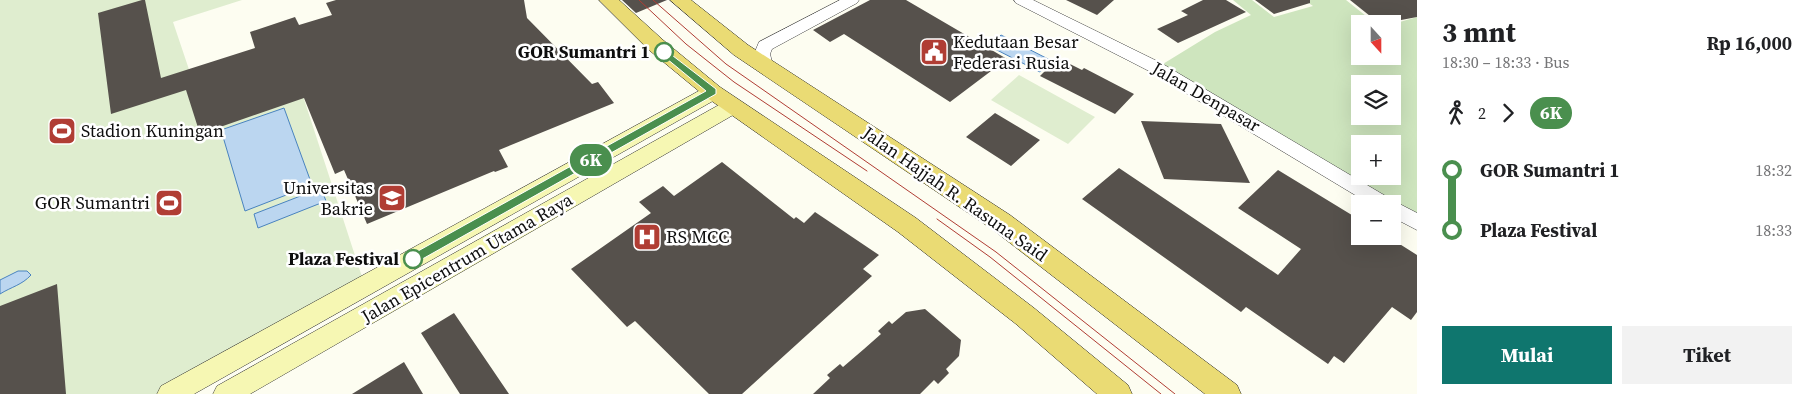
<!DOCTYPE html>
<html lang="id">
<head>
<meta charset="utf-8">
<style>
	:root { --surface:#fff; --page:#f2f2f2; --text:#202124; --muted:#757577; --accent:#0f766e }
	body { margin:0; font-family:"Source Serif 4",serif; background:var(--page); color:var(--text); height:100vh; display:flex; flex-direction:column; font-size:19px; white-space:nowrap }
	* { box-sizing:border-box; margin:0 }
	p { font-size:16px; color:var(--muted) }
	.icon { flex:none; width:28px; height:28px; fill:none; stroke:currentColor; stroke-width:2; stroke-linecap:round; stroke-linejoin:round }
	.map { position:relative; flex:1; overflow:hidden }
	.details { display:flex; flex-direction:column; background:var(--surface); width:400px }
	.details>* { flex:none }
	.badge { padding:0 10px; border-radius:16px; font-size:18px; line-height:32px }
	.needle { width:32px; rotate:159deg }
	.controls { position:absolute; left:1351px; top:15px; display:grid; gap:10px }
	.controls a { display:grid; place-items:center; width:50px; height:50px; border-radius:0px; background:var(--surface); box-shadow:0 5px 20px #0002; font-size:25px }
	.map>.badge { position:absolute; translate:-50% -50%; box-shadow:0 0 0 2px #fff }
	.legs { display:flex; align-items:center; gap:8px; height:55px; padding:0 25px; font-size:16px }
	.legs p { margin-inline-start:auto }
	.overview { display:flex; align-items:center; justify-content:space-between; height:85px; padding:0 25px }
	h1 { font-size:28px; font-weight:700; line-height:38px }
	.cta { display:flex; gap:10px; margin-top:auto; padding:10px 25px }
	.cta a { flex:1; height:58px; border-radius:0px; background:var(--accent); color:#fff; font-size:20px; font-weight:700; line-height:58px; text-align:center }
	.cta a+a { background:var(--page); color:var(--text) }
	ul { padding:0 25px; list-style:none }
	li { display:flex; align-items:center; gap:18px; height:60px; font-size:19px }
	li i { display:grid; place-items:center; width:8px; height:100%; margin:0 6px; background:currentColor }
	li i::after { content:''; width:12px; height:12px; margin:-6px; border:4px solid; border-radius:50%; background:var(--surface) }
	li p { margin-inline-start:auto }
	li:first-child i { background:linear-gradient(#0000 50%,currentColor 0) }
	li:last-child i { background:linear-gradient(currentColor 50%,#0000 0) }
	main { display:flex; flex:1; min-height:0 }
	.map>svg:first-child { display:block }
</style>
</head>
<body>
<main>
<div class="map">
<svg width="1417" height="394" viewBox="0 0 1417 394">
	<rect width="100%" height="100%" fill="#fdfdf1"/>
	<path fill="#cee5be" fill-rule="evenodd" d="M 1233,0 L 1252,0 L 1274,17 L 1313,6 L 1304,0 L 1346,0 L 1376,24 L 1360,24 L 1360,56 L 1392,56 L 1393,24 L 1417,17 L 1417,215 L 1158,67 L 1215,32 L 1251,15 ZM 1360,84 L 1392,84 L 1392,116 L 1360,116 ZM 1360,144 L 1392,144 L 1392,176 L 1360,176 Z"/>
	<path fill="#dfedcf" d="M 0,0 L 242,0 L 173,22 L 208,126 L 302,93 L 363,280 L 156,394 L 0,394 Z
		M 1019,75 L 1095,117 L 1068,144 L 991,100 Z"/>
	<path fill="#bbd6f0" stroke="#4983bf" d="M 1001,35 L 1052,61 L 1040,72 L 989,46 Z
		M 284,108 L 312,185 L 245,211 L 221,130 Z
		M 321,188 L 326,201 L 258,228 L 254,214 Z
		M 18,271 L 27,271 L 31,275 C 22,285 11,287 0,294 L 0,280 Z"/>
	<path fill="#56514c" d="M 142,0 L 145,0 L 161,78 L 255,48 L 250,32 L 295,17 L 299,25 L 332,15 L 326,3 L 336,0 L 524,0 L 527,18 L 592,84 L 598,82 L 614,103 L 499,150 L 508,167 L 495,172 L 494,171 L 367,224 L 344,170 L 335,174 L 304,98 L 200,134 L 186,90 L 111,114 L 98,13 Z
		M 622,0 L 667,0 L 636,13 Z
		M 870,0 L 906,0 L 1007,59 L 950,102 L 844,34 L 830,42 L 813,30 Z
		M 1066,0 L 1114,0 L 1097,15 Z
		M 1203,0 L 1226,0 L 1246,12 L 1178,43 L 1157,29 L 1188,15 L 1181,11 Z
		M 1255,0 L 1310,0 L 1310,3 L 1274,14 Z
		M 1350,0 L 1417,0 L 1417,17 L 1380,24 Z
		M 1058,58 L 1082,70 L 1084,68 L 1134,94 L 1115,114 L 1040,76 Z
		M 995,113 L 1040,140 L 1011,166 L 966,137 Z
		M 1141,121 L 1221,124 L 1250,183 L 1164,179 Z
		M 722,162 L 794,219 L 796,217 L 804,223 L 815,212 L 879,255 L 863,269 L 872,276 L 742,394 L 709,394 L 635,321 L 627,327 L 571,269 L 651,213 L 639,202 L 663,186 L 674,196 Z
		M 1119,168 L 1278,275 L 1301,249 L 1238,208 L 1278,170 L 1360,220 L 1360,236 L 1387,236 L 1417,255 L 1417,312 L 1411,320 L 1392,307 L 1344,363 L 1334,356 L 1328,364 L 1246,307 L 1241,312 L 1082,199 Z
		M 57,284 L 66,394 L 0,394 L 0,306 Z
		M 925,309 L 961,340 L 959,356 L 946,369 L 949,373 L 938,384 L 934,380 L 920,394 L 813,394 L 830,378 L 827,375 L 840,364 L 843,367 L 864,349 L 881,334 L 878,331 L 889,321 L 892,324 L 906,312 Z
		M 454,313 L 509,394 L 460,394 L 421,333 Z
		M 404,362 L 423,394 L 352,394 Z"/>
	<g fill="none" stroke-linecap="round" stroke-linejoin="round">
		<defs>
			<path id="tertiary" d="M 840,0 L 859,0 L 857,3 L 772,49 L 770,54 L 773,66 L 771,70 L 765,71 L 759,70 L 754,54 L 759,42 Z
				M 1014,0 L 1033,0 L 1161,63 L 1394,201 L 1417,213 L 1417,230 L 1392,217 L 1392,204 L 1370,204 L 1149,71 L 1016,3 Z"/>
			<path id="secondary" d="M 713,85 L 720,87 L 722,92 L 720,97 L 194,394 L 157,394 L 161,386 L 706,87 Z
				M 733,99 L 740,101 L 743,106 L 740,111 L 250,394 L 213,394 L 217,386 L 726,101 Z"/>
			<path id="primary" d="M 599,0 L 619,0 L 663,40 L 720,87 L 916,218 L 1034,308 L 1128,385 L 1132,394 L 1097,394 L 1016,324 L 898,232 L 706,97 L 649,50 Z
				M 670,0 L 691,0 L 748,45 L 1010,215 L 1237,385 L 1241,394 L 1205,394 L 992,229 L 734,55 Z"/>
		</defs>
		<use href="#tertiary" stroke="#414141" stroke-width="1"/>
		<use href="#secondary" stroke="#303030" stroke-width="1"/>
		<use href="#primary" stroke="#1f1f1f" stroke-width="1"/>
		<use href="#tertiary" fill="#fff" fill-rule="evenodd"/>
		<use href="#secondary" fill="#f6f7b3" fill-rule="evenodd"/>
		<use href="#primary" fill="#eadb74" fill-rule="evenodd"/>
		<path stroke="#b03d34" stroke-width="1" d="M 639,0 L 686,44 L 734,82 L 867,171
			M 653,0 L 726,64 L 996,252 L 1175,394
			M 937,219 L 990,257 L 1161,394"/>
	</g>
	<path fill="#4a8f4e" stroke="#fff" d="M 664,49 L 716,89 L 716,94 L 417,262 L 409,262 L 408,259 L 409,256 L 706,91 L 661,54 L 659,52 Z"/>
	<defs>
		<symbol id="civic-square" viewBox="-11 -11 22 22"><rect x="-9" y="-9" width="18" height="18" rx="4" fill="#b03d34" stroke="#fff"/><path d="M-.6-6.5H3V-4.5H.6V-3L4-1V1h2V6H-6V1h2V-1L-.6-3ZM-1.2 2.5V6h2.4V2.5Z" fill="#fff"/></symbol>
		<symbol id="stadium-square" viewBox="-11 -11 22 22"><rect x="-9" y="-9" width="18" height="18" rx="4" fill="#b03d34" stroke="#fff"/><path d="M0-5a6.5 5 0 1 0 0 10a6.5 5 0 1 0 0-10ZM-3.5-1.8h7v3.6h-7Z" fill="#fff"/></symbol>
		<symbol id="university-square" viewBox="-11 -11 22 22"><rect x="-9" y="-9" width="18" height="18" rx="4" fill="#b03d34" stroke="#fff"/><path d="M0-5L7-2L0 1L-7-2ZM-4 1L0 2.5L4 1V4Q0 6-4 4Z" fill="#fff"/></symbol>
		<symbol id="hospital-square" viewBox="-11 -11 22 22"><rect x="-9" y="-9" width="18" height="18" rx="4" fill="#b03d34" stroke="#fff"/><path d="M-5-5h3v3.5h4V-5h3V5h-3V1.5h-4V5h-3Z" fill="#fff"/></symbol>
	</defs>
	<g fill-rule="evenodd">
		<use href="#civic-square" x="918" y="36" width="32" height="32"/>
		<use href="#stadium-square" x="46" y="115" width="32" height="32"/>
		<use href="#university-square" x="376" y="182" width="32" height="32"/>
		<use href="#stadium-square" x="153" y="187" width="32" height="32"/>
		<use href="#hospital-square" x="631" y="221" width="32" height="32"/>
	</g>
	<g fill="#fff" stroke="#4a8f4e" stroke-width="2.5">
		<circle cx="664" cy="52" r="9"/>
		<circle cx="413" cy="259" r="9"/>
	</g>
	<g text-anchor="middle" stroke-width="5" stroke-linejoin="round" paint-order="stroke">
		<g font-size="18" fill="#0e0e0e" stroke="#fff" text-anchor="start">
			<text x="953" y="48">Kedutaan Besar<tspan x="953" dy="21">Federasi Rusia</tspan></text>
			<text x="81" y="137">Stadion Kuningan</text>
			<text x="373" y="194" text-anchor="end">Universitas<tspan x="373" dy="21">Bakrie</tspan></text>
			<text x="150" y="209" text-anchor="end">GOR Sumantri</text>
			<text x="666" y="243">RS MCC</text>
		</g>
		<g font-size="18" font-weight="bold" fill="#0e0e0e" stroke="#fff" text-anchor="end">
			<text x="650" y="58">GOR Sumantri 1</text>
			<text x="399" y="265">Plaza Festival</text>
		</g>
		<g font-size="18" fill="#0e0e0e" stroke="#fff">
			<text transform="translate(1206 97) rotate(30)" y="6">Jalan Denpasar</text>
			<text transform="translate(955 194) rotate(35)" y="6">Jalan Hajjah R. Rasuna Said</text>
			<text transform="translate(467 258) rotate(-30)" y="6">Jalan Epicentrum Utama Raya</text>
		</g>
	</g>
</svg>
<div class="controls">
<a><svg class="needle" viewBox="-14 -14 28 28"><path d="M0-13l5 13h-10z" fill="#e53935"/><path d="M0 13l5-13h-10z" fill="#757577"/></svg></a>
<a><svg class="icon" aria-label="layers" viewBox="0 0 24 24"><path d="M12 4l9 5-9 5-9-5zM3 14l9 5 9-5"/></svg></a>
<a>+</a>
<a>−</a>
</div>
<b class="badge" style="left:591px;top:160px;background:#4a8f4e;color:#fff">6K</b>
</div>
<section class="details">
<div class="overview"><div><h1>3 mnt</h1><p>18:30 – 18:33 · Bus</p></div><b>Rp 16,000</b></div>
<div class="legs"><svg class="icon" aria-label="walk" viewBox="0 0 24 24"><circle cx="13" cy="4" r="2"/><path d="M13 8l-2 6 4 7M11 14l-3 7M7 12l3-4h3l4 4"/></svg>2<svg class="icon" aria-label="forward" viewBox="0 0 24 24"><path d="M9 5l7 7-7 7"/></svg><b class="badge" style="background:#4a8f4e;color:#fff">6K</b></div>
<ul>
<li><i style="color:#4a8f4e"></i><b>GOR Sumantri 1</b><p>18:32</p></li>
<li><i style="color:#4a8f4e"></i><b>Plaza Festival</b><p>18:33</p></li>
</ul>
<div class="cta"><a>Mulai</a><a>Tiket</a></div>
</section>
</main>
</body>
</html>
